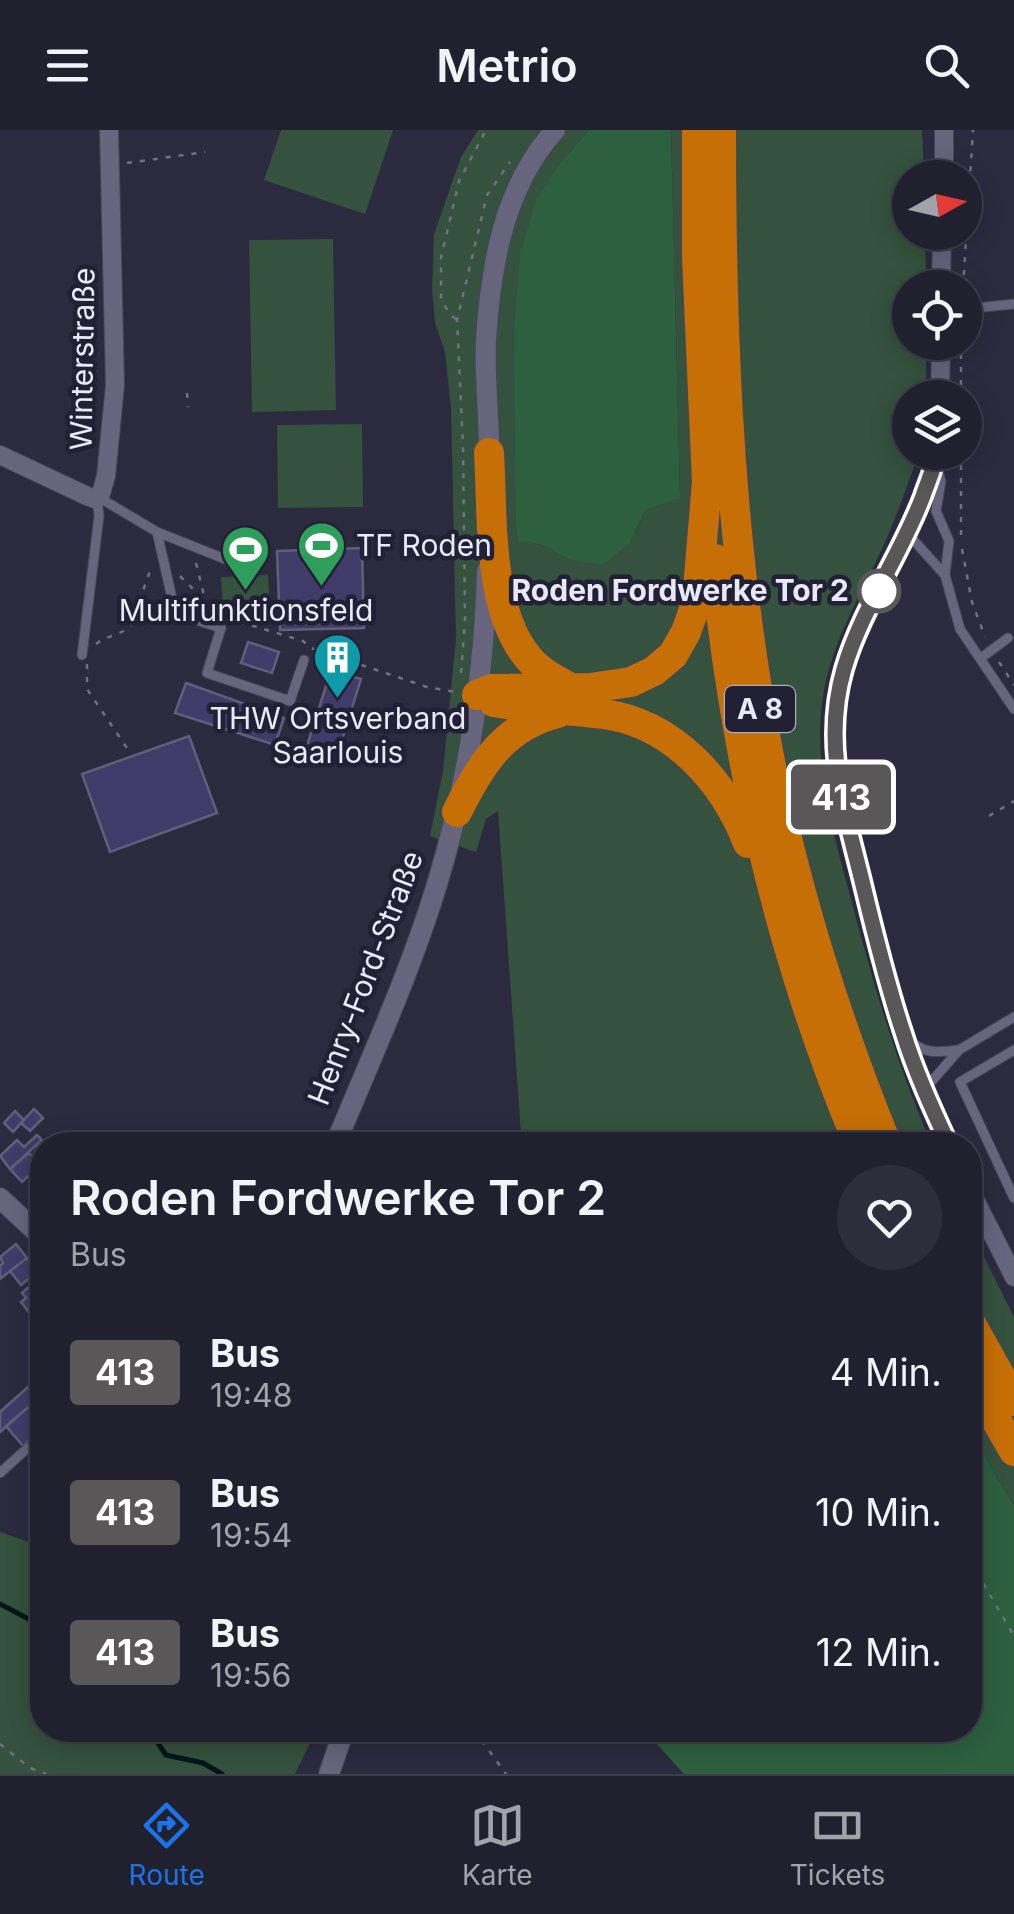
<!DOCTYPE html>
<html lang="de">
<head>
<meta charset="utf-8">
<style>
	:root { --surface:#21202f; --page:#2d2d3b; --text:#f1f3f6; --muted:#a2a3aa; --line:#3e3e4b; --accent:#1a73e8 }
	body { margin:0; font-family:Inter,sans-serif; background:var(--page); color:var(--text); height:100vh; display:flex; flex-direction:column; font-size:38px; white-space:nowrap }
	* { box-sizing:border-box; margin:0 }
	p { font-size:32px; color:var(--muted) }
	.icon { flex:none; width:55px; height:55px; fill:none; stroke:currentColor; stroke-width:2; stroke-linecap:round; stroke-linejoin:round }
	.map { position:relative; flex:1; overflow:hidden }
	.details { position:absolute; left:30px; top:1002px; width:952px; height:610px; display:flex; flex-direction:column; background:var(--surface); border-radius:40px; box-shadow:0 5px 25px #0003,0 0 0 2px var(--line) }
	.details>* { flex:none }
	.badge { padding:0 20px; border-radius:8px; font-size:35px; line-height:65px }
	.needle { width:65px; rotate:82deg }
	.buttons { position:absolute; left:892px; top:30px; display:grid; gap:20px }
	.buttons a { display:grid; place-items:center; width:90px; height:90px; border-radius:50%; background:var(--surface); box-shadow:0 5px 25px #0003,0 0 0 2px var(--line); font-size:50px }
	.map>.badge { position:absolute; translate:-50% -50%; box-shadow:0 0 0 5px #fff }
	.round { display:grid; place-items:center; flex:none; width:105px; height:105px; border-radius:52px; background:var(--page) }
	.summary { display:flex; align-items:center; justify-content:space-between; height:170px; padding:0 40px }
	h1 { font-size:48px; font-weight:600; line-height:75px }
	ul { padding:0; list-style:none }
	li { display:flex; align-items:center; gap:30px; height:140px; padding:0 40px }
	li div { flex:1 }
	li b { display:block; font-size:38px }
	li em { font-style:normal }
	li .badge { min-width:110px; font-weight:700; text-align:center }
	header { display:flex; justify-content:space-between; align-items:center; height:130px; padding:0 40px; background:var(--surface); font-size:45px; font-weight:600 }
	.menu { display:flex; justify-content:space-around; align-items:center; height:140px; border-top:2px solid var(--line); background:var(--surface); font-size:28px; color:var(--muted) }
	.menu a { display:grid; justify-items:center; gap:5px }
	.menu .current { color:var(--accent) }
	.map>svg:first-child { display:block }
</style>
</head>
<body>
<header><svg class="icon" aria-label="menu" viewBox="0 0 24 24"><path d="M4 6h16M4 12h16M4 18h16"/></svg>Metrio<svg class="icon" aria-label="search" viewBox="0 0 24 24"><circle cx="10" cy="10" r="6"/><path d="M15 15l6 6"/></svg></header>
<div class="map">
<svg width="1014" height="1644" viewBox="0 0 1014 1644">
	<rect width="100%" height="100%" fill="#2c2a3f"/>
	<path fill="#34523d" d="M 281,0 L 393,0 L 365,84 L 264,50 Z
		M 478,0 L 589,0 L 560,33 L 518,413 C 541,411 555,420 574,430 L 630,413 L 645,381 L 680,368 L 671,0 L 922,0 L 924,47 L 910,48 L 910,102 L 925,103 L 926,157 L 910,158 L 910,212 L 926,213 L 926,267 L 910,268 L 910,322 L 917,323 L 915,334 C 907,355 900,377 891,398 C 869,452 835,502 824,560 C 811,630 833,702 851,769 C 873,854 897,935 932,1015 L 494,1015 L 521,1003 L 498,681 L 486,689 L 476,722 L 430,706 L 443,641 L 456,509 L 451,278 L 445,222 L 435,192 L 432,160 L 434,104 L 461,27 Z
		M 333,109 L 336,280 L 252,282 L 249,110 Z
		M 362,294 L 363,377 L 278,378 L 277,295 Z
		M 268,445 L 270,480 L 223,482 L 221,447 Z
		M 970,1099 L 1014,1187 L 1014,1376 L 970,1301 Z
		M 0,1402 L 29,1412 L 42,1423 L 42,1600 L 312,1600 L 310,1613 L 295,1644 L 0,1644 Z"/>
	<path fill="#2c603f" d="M 589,0 L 671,0 L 680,368 L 645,381 L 630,413 L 602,435 C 594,433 584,433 576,431 C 551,423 548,411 518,413 L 516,393 L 514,200 L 520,124 L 536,70 L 560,33 Z
		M 970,1301 L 1014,1376 L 1014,1644 L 684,1644 L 644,1600 L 970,1600 Z"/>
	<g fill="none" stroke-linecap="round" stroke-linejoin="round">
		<path stroke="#00161a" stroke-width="5" d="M 0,1474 L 42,1496
			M 149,1600 L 166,1625 L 203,1633 L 222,1644"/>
	</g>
	<path fill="#413b6a" stroke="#615f78" stroke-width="2.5" d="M 362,418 L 364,498 L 280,500 L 277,421 Z
		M 248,512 L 279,522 L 272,543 L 241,533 Z
		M 331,540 L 361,549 L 336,629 L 306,619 Z
		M 186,553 L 284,588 L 275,615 L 175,583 Z
		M 189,606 L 217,683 L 110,722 L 82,644 Z
		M 34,979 L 43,988 L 30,1001 L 21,993 Z
		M 15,981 L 24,990 L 13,1002 L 4,993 Z
		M 37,1005 L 42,1010 L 10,1039 L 0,1026 L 17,1010 L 24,1017 Z
		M 29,1023 L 40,1035 L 22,1052 L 10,1039 Z
		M 16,1114 L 27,1128 L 0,1149 L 0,1136 L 3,1133 L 0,1127 Z
		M 27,1128 L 38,1141 L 21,1155 L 10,1141 Z
		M 42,1145 L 42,1167 L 27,1180 L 21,1172 L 26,1168 L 22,1163 Z
		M 42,1167 L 42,1183 L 35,1189 L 27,1180 Z
		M 38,1248 L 42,1252 L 42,1265 L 0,1302 L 0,1282 Z
		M 33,1273 L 42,1284 L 42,1299 L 23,1316 L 6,1296 Z"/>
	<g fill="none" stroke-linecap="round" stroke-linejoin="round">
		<defs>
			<path id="service" d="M 965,179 L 1014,174
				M 936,335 L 941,351 L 936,381 L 949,411 L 945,445 L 960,499 L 1014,579
				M 100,368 L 157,402 L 235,433
				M 157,402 L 174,477 L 196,490 L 221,498 L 207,543 L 290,571 L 304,530
				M 907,403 L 945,445
				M 82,525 L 99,386 L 97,369
				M 981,528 L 1008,508
				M 910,911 C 926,925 939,922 959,920
				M 1014,920 L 960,952 L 1014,1068
				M 924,960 L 959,920 L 1014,887
				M 0,1343 L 42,1305"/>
			<path id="minor" d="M 944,48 L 944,0
				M 941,158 L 942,102
				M 940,268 L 941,212
				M 936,322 L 935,334 L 918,378 L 850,522 L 837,570 L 834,612 L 838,652 L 845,684 L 892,871 L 924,960 L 949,1015
				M 0,325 L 87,366 L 95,369 L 100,367 L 106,346 L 115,255 L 109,0
				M 970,1060 L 1014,1147"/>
			<path id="tertiary" d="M 489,332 C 490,291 484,250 486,209 C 491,134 504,57 555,0
				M 335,1015 C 371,928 411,841 438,751 C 468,651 484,546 487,441
				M 0,1068 L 42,1107
				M 329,1644 L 344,1600"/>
			<path id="motorway" d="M 721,0 C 721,189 727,378 758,565 C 783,720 828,870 887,1015
				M 489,323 C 493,386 486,490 536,536 C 546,545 558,551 569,557
				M 715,429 C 735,630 781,829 859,1015
				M 477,565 L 491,559 L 590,558 L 631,552 L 654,541 L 673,525 L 686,502 L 697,471 L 707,352 L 697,127 L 697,0
				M 494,572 C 530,579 567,579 603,584 C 673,593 724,651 748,713
				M 457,682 C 480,635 504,596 558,583
				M 970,1192 L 1014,1271
				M 970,1245 L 1014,1321"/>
		</defs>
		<use href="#service" stroke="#474558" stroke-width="11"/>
		<use href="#minor" stroke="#474558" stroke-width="20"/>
		<use href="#tertiary" stroke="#474558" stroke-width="22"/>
		<use href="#motorway" stroke="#474558" stroke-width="32"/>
		<path stroke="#727083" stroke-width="2.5" stroke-dasharray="5 8" stroke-linecap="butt" d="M 127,33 L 205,22
			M 963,158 L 973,0
			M 456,189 L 450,185 L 441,169 L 441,128 L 459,51 L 486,0
			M 187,263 L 188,277
			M 961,268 L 961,212
			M 961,322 L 961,406
			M 962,419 L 972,472 L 985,507
			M 196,433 L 205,469
			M 180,446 L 205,471 L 211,481
			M 227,488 L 303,511 L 311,518 L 427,557 L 456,562
			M 96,514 C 107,505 123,505 131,495 L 151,438
			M 999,532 L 1014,555
			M 87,534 L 87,559 L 131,624
			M 461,543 L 465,490 L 463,317 L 457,190 L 487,65 L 510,32
			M 989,686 L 1014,671
			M 638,1015 C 660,1008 703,999 722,1015
			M 970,1431 L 1014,1506
			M 474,1600 L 506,1644
			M 0,1614 L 30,1638 L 46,1644"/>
		<use href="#service" stroke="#67657e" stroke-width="9"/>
		<use href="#minor" stroke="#67657e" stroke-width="18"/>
		<use href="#tertiary" stroke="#67657e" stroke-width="20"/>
		<use href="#motorway" stroke="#c66f06" stroke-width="30"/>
	</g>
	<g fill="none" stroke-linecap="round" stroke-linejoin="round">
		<defs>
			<path id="line" d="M 936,322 C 935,338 928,351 923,366 C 901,425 862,478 844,539 C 822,615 845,681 863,755 C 875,805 887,854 903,902 C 915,941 932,978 949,1015"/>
		</defs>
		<use href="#line" stroke="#fff" stroke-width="22"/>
		<use href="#line" stroke="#5a5758" stroke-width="15"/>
	</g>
	<defs>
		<symbol id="stadium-pin" viewBox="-11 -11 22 30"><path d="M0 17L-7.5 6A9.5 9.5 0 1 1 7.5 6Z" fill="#2e9e5b" stroke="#222035"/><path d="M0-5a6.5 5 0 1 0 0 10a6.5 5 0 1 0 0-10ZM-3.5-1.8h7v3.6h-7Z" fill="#fff"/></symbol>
		<symbol id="building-pin" viewBox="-11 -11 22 30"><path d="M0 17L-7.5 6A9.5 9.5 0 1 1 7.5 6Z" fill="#0f9aa8" stroke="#222035"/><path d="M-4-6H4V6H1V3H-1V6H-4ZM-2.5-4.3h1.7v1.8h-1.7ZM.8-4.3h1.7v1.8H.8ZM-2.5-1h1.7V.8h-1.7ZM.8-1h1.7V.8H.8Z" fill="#fff"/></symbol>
	</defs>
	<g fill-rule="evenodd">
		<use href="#stadium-pin" x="294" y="388" width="55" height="75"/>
		<use href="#stadium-pin" x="218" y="392" width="55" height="75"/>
		<use href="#building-pin" x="310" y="500" width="55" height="75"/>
	</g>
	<circle fill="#fff" stroke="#5a5758" stroke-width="5" cx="879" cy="461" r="20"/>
	<g text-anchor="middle" stroke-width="9" stroke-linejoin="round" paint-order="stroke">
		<rect fill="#222035" stroke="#adacbc" stroke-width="2.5" x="725" y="556" width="70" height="46" rx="8"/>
		<g font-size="28" font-weight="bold" fill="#e8e8f6">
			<text x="760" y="589">A 8</text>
		</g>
		<g font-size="30" fill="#e8e8f6" stroke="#222035">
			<text transform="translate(83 229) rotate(-89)" y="10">Winterstraße</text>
			<text transform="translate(366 848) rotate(-69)" y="10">Henry-Ford-Straße</text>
		</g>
		<g font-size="30" fill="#e8e8f6" stroke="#222035">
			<text x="356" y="426" text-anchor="start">TF Roden</text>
			<text x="246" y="491">Multifunktionsfeld</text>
			<text x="338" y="599">THW Ortsverband<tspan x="338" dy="34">Saarlouis</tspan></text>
		</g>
		<g font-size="30" font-weight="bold" fill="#e8e8f6" stroke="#222035" text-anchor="end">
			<text x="849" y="471">Roden Fordwerke Tor 2</text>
		</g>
	</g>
</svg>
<div class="buttons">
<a><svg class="needle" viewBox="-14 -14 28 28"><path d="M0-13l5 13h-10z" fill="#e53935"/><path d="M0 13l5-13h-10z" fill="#a2a3aa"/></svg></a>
<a><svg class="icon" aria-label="locate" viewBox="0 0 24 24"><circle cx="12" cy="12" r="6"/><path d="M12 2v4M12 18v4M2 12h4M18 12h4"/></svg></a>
<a><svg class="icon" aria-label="layers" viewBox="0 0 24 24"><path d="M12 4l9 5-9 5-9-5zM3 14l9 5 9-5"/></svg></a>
</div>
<b class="badge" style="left:841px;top:667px;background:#5a5758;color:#fff">413</b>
<section class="details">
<div class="summary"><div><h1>Roden Fordwerke Tor 2</h1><p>Bus</p></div><a class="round"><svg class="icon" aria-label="heart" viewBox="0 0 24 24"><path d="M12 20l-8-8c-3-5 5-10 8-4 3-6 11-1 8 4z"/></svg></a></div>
<ul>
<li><span class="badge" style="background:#5a5758;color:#fff">413</span><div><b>Bus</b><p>19:48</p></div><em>4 Min.</em></li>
<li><span class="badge" style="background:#5a5758;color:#fff">413</span><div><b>Bus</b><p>19:54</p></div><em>10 Min.</em></li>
<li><span class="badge" style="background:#5a5758;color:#fff">413</span><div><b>Bus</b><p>19:56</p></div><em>12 Min.</em></li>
</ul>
</section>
</div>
<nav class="menu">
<a class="current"><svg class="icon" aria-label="directions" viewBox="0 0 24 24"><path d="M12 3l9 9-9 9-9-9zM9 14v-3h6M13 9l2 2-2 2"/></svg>Route</a>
<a><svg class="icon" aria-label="map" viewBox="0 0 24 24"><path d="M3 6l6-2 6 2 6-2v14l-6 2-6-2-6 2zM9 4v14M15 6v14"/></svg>Karte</a>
<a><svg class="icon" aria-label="tickets" viewBox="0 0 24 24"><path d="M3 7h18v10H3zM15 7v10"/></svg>Tickets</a>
</nav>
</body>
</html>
